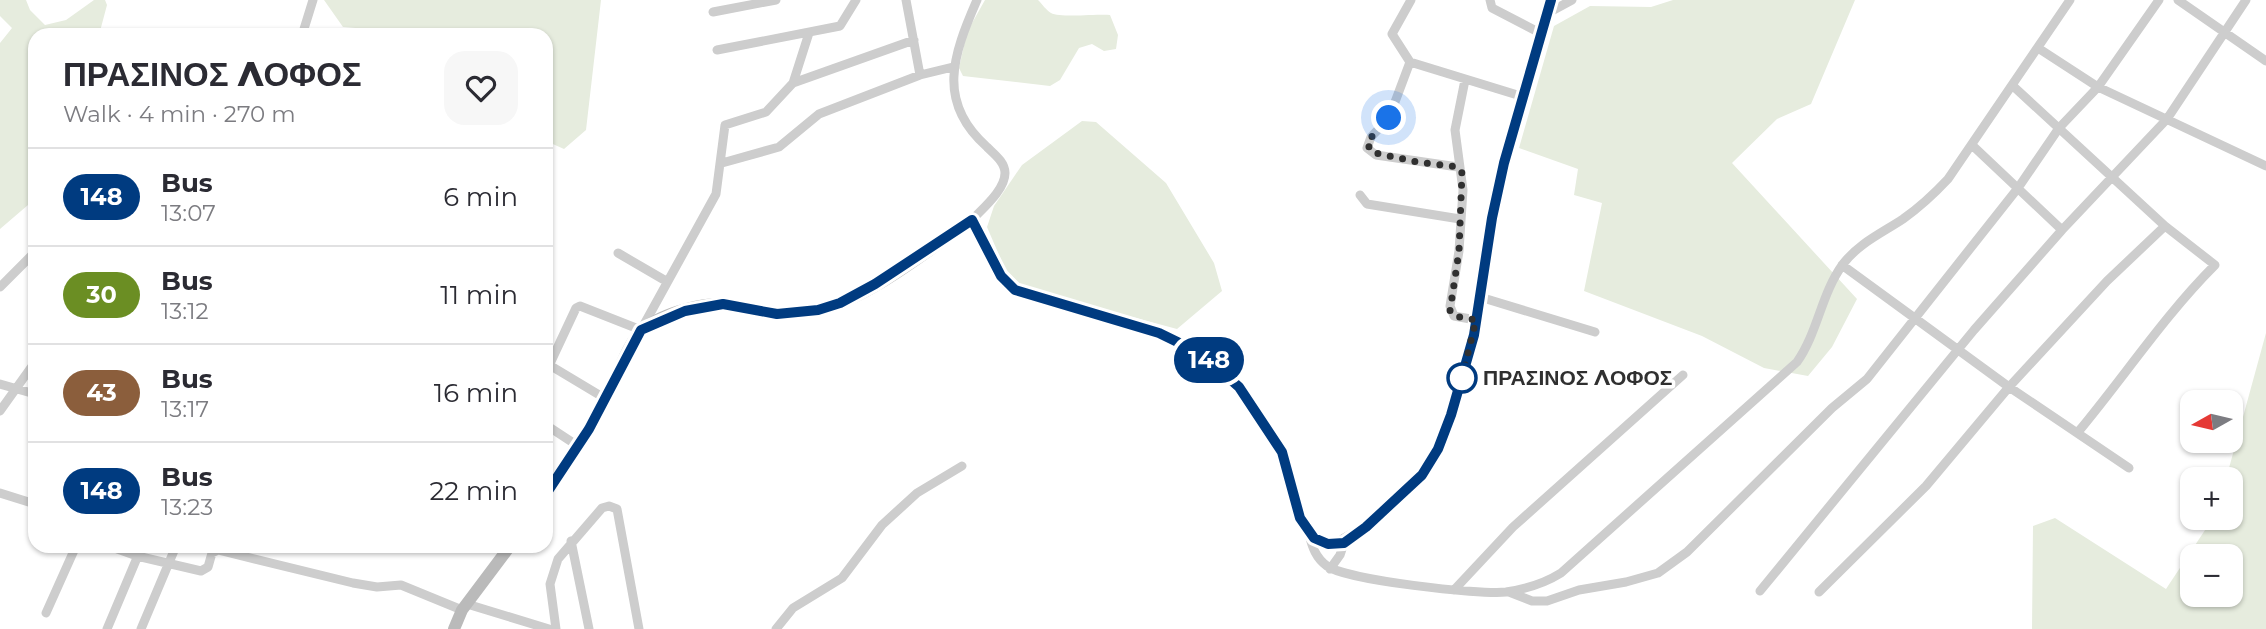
<!DOCTYPE html>
<html lang="en">
<head>
<meta charset="utf-8">
<style>
	:root { --surface:#fff; --page:#f7f7f7; --text:#2b2b33; --muted:#7c7c81; --line:#e1e1e2 }
	body { margin:0; font-family:Montserrat,sans-serif; background:var(--page); color:var(--text); height:100vh; display:flex; flex-direction:column; font-size:26px; white-space:nowrap }
	* { box-sizing:border-box; margin:0 }
	p { font-size:23px; color:var(--muted) }
	.icon { flex:none; width:38px; height:38px; fill:none; stroke:currentColor; stroke-width:2; stroke-linecap:round; stroke-linejoin:round }
	.map { position:relative; flex:1; overflow:hidden }
	.panel { position:absolute; left:28px; top:28px; width:525px; height:525px; display:flex; flex-direction:column; background:var(--surface); border-radius:21px; box-shadow:0 2px 5px #0004 }
	.panel>* { flex:none }
	.badge { padding:0 14px; border-radius:23px; font-size:24px; line-height:46px }
	.needle { width:46px; rotate:262deg }
	.controls { position:absolute; left:2180px; top:390px; display:grid; gap:14px }
	.controls a { display:grid; place-items:center; width:63px; height:63px; border-radius:14px; background:var(--surface); box-shadow:0 2px 5px #0004; font-size:35px }
	.you { position:absolute; width:35px; height:35px; margin:-18px; border:5px solid #fff; border-radius:50%; background:#1a73e8; box-shadow:0 0 0 10px #1a73e833 }
	.map>.badge { position:absolute; translate:-50% -50%; box-shadow:0 0 0 4px #fff }
	.round { display:grid; place-items:center; flex:none; width:74px; height:74px; border-radius:21px; background:var(--page) }
	.overview { display:flex; align-items:center; justify-content:space-between; height:119px; padding:0 35px }
	h1 { font-size:33px; font-weight:800; line-height:52px }
	ul { padding:0; list-style:none }
	li { display:flex; align-items:center; gap:21px; height:98px; padding:0 35px; border-top:2px solid var(--line) }
	li div { flex:1 }
	li b { display:block; font-size:26px }
	li em { font-style:normal }
	li .badge { min-width:77px; font-weight:700; text-align:center }
	.map>svg:first-child { display:block }
</style>
</head>
<body>
<div class="map">
<svg width="2266" height="629" viewBox="0 0 2266 629">
	<rect width="100%" height="100%" fill="#fff"/>
	<path fill="#e6ecde" fill-rule="evenodd" d="M 0,0 L 26,0 L 30,10 L 45,25 L 66,20 L 94,0 L 105,0 L 107,5 L 99,35 L 35,35 L 35,199 L 0,229 L 0,43 L 12,28 L 0,16 Z
		M 324,0 L 601,0 L 586,130 L 564,149 L 546,141 L 546,35 L 411,35 L 406,32 L 343,27 Z
		M 985,0 L 1038,0 C 1042,4 1046,10 1051,13 C 1060,18 1096,14 1110,15 L 1118,35 L 1116,49 L 1104,51 L 1092,44 L 1079,48 L 1060,80 L 1050,86 L 963,76 L 959,68 L 967,32 Z
		M 1673,0 L 1855,0 L 1811,104 L 1777,119 L 1732,163 L 1857,299 L 1832,347 L 1808,376 L 1764,368 L 1702,336 L 1584,291 L 1602,203 L 1574,195 L 1578,169 L 1519,148 L 1554,26 L 1590,6 L 1651,7 Z
		M 1082,121 L 1096,122 L 1166,183 L 1214,263 L 1222,291 L 1177,329 L 1024,288 L 1005,269 L 987,227 L 994,206 L 1022,165 Z
		M 2266,333 L 2266,629 L 2032,629 L 2033,526 L 2055,518 L 2166,589 L 2213,518 L 2231,518 L 2231,480 L 2226,479 ZM 2231,556 L 2231,595 L 2193,595 L 2193,556 Z"/>
	<g fill="none" stroke-linecap="round" stroke-linejoin="round">
		<path stroke="#cdcdcd" stroke-width="9" d="M 906,0 L 920,75
			M 1411,0 L 1392,34 L 1410,62 L 1524,97
			M 1490,0 L 1492,8 L 1542,34
			M 2178,0 L 2266,61
			M 713,12 L 776,0
			M 1548,13 L 1572,0
			M 304,29 L 313,0
			M 2038,48 L 2098,87 L 2266,166
			M 717,50 L 840,26 L 856,0
			M 1410,62 L 1389,118 L 1371,137 L 1367,148 L 1376,155 L 1458,167
			M 1465,80 L 1455,130 L 1463,190 L 1459,251 L 1450,306 L 1454,316 L 1476,320
			M 793,83 L 914,40
			M 2013,86 L 2165,226
			M 722,163 L 779,147 L 819,114 L 920,75 L 953,67
			M 1360,195 L 1367,204 L 1460,219
			M 972,220 C 983,208 1005,190 1005,173 C 1005,162 994,154 987,147 C 936,102 953,55 977,0
			M 2062,230 L 2167,119 L 2246,0
			M 618,253 L 666,281
			M 1842,265 L 2009,387 L 2129,468
			M 0,287 L 32,255
			M 1480,297 L 1595,332
			M 551,366 L 606,399
			M 546,372 L 576,308 L 580,306 L 641,330 L 716,194 L 725,125 L 766,112 L 793,83 L 809,33
			M 0,384 L 35,394
			M 0,411 L 35,362
			M 546,425 L 578,446
			M 0,493 L 35,504
			M 1309,534 C 1312,547 1316,558 1327,566 C 1346,580 1479,595 1506,592 C 1526,589 1545,583 1561,573 L 1797,362 C 1818,332 1821,294 1843,264 C 1859,243 1882,233 1903,219 C 1920,207 1934,194 1948,179 L 2070,0
			M 571,541 L 589,629
			M 109,546 L 137,556 L 201,571 L 208,567 L 212,553 L 218,550 L 353,583 L 377,587 L 401,585 L 462,610
			M 1330,569 L 1340,555 L 1344,543
			M 1454,590 L 1513,527 L 1683,375
			M 1760,591 L 1974,330 L 2062,230 L 1973,146
			M 1509,592 L 1532,601 L 1547,601 L 1579,590 L 1626,582 L 1658,573 L 1687,552 L 1832,408 L 1867,379 L 2018,188 L 2059,128 L 2098,87 L 2159,0
			M 1819,592 L 1926,486 L 2009,387 L 2107,281 L 2165,226 L 2215,265 C 2164,316 2124,377 2078,432
			M 467,604 L 549,629
			M 46,613 L 76,546
			M 107,629 L 142,546
			M 141,629 L 176,546
			M 556,629 L 550,584 L 558,559 L 602,508 L 609,506 L 617,509 L 639,629
			M 776,629 L 793,608 L 842,578 L 882,525 L 917,493 L 962,466"/>
		<path stroke="#bababa" stroke-width="12" d="M 546,494 C 567,463 588,433 605,400 C 615,382 628,342 642,330 C 663,312 707,301 733,305 C 762,309 787,318 817,311 C 870,298 927,251 972,220 L 1001,276 L 1015,290 L 1159,333 L 1202,354 L 1239,387 L 1282,452 L 1300,518 L 1314,538 L 1328,544 L 1337,544 L 1366,527 L 1421,475 L 1439,449 L 1451,415 L 1473,335 L 1492,218 L 1504,163 L 1551,0
			M 454,629 L 462,610 L 510,546"/>
	</g>
	<g fill="none" stroke-linecap="round" stroke-linejoin="round">
		<defs>
			<path id="line" d="M 546,494 L 589,429 L 641,330 L 685,311 L 723,304 L 777,314 L 818,310 L 840,303 L 875,284 L 972,220 L 1001,276 L 1015,290 L 1159,333 L 1202,354 L 1239,387 L 1282,452 L 1300,518 L 1314,538 L 1328,544 L 1344,543 L 1366,527 L 1422,475 L 1438,449 L 1451,415 L 1474,335 L 1492,218 L 1504,163 L 1551,0"/>
		</defs>
		<use href="#line" stroke="#fff" stroke-width="16"/>
		<use href="#line" stroke="#003b80" stroke-width="10"/>
		<path stroke="#303030" stroke-width="7" stroke-dasharray="0 12.6" d="M 1389,118 L 1367,142 L 1371,152 L 1417,162 L 1458,167 L 1462,173 L 1459,251 L 1450,311 L 1454,316 L 1476,320 L 1462,378"/>
	</g>
	<circle fill="#fff" stroke="#003b80" stroke-width="3.5" cx="1462" cy="378" r="14"/>
	<g text-anchor="middle" stroke-width="7" stroke-linejoin="round" paint-order="stroke">
		<g font-size="21" font-weight="bold" fill="#303030" stroke="#fff" text-anchor="start">
			<text x="1483" y="385">ΠΡΑΣΙΝΟΣ ΛΟΦΟΣ</text>
		</g>
	</g>
</svg>
<div class="controls">
<a><svg class="needle" viewBox="-14 -14 28 28"><path d="M0-13l5 13h-10z" fill="#e53935"/><path d="M0 13l5-13h-10z" fill="#7c7c81"/></svg></a>
<a>+</a>
<a>−</a>
</div>
<div class="you" style="left:1389px;top:118px"></div>
<b class="badge" style="left:1209px;top:360px;background:#003b80;color:#fff">148</b>
<section class="panel">
<div class="overview"><div><h1>ΠΡΑΣΙΝΟΣ ΛΟΦΟΣ</h1><p>Walk · 4 min · 270 m</p></div><a class="round"><svg class="icon" aria-label="heart" viewBox="0 0 24 24"><path d="M12 20l-8-8c-3-5 5-10 8-4 3-6 11-1 8 4z"/></svg></a></div>
<ul>
<li><span class="badge" style="background:#003b80;color:#fff">148</span><div><b>Bus</b><p>13:07</p></div><em>6 min</em></li>
<li><span class="badge" style="background:#6b8e23;color:#fff">30</span><div><b>Bus</b><p>13:12</p></div><em>11 min</em></li>
<li><span class="badge" style="background:#8b5e3c;color:#fff">43</span><div><b>Bus</b><p>13:17</p></div><em>16 min</em></li>
<li><span class="badge" style="background:#003b80;color:#fff">148</span><div><b>Bus</b><p>13:23</p></div><em>22 min</em></li>
</ul>
</section>
</div>
</body>
</html>
